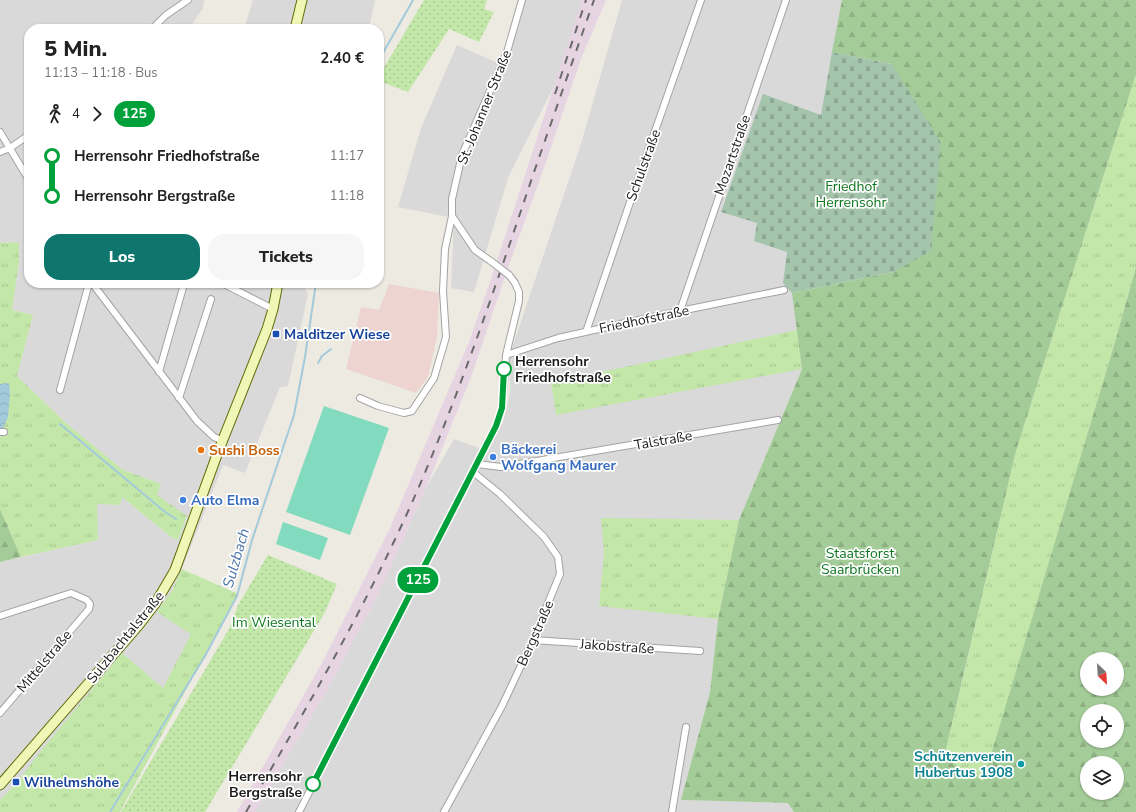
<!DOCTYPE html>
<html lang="de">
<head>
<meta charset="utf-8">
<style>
	:root { --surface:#fff; --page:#f6f6f6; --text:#222; --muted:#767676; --accent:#0f766e }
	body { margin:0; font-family:"Nunito Sans",sans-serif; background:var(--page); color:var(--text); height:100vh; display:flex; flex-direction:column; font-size:15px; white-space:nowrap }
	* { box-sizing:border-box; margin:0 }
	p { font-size:13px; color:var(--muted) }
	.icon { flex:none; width:22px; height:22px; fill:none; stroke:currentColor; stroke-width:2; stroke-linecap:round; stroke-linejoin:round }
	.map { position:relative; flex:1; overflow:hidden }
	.side { position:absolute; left:24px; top:24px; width:360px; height:264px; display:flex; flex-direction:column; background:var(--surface); border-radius:16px; box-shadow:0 1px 3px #0004 }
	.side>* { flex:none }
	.badge { padding:0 8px; border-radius:13px; font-size:14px; line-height:26px }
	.needle { width:26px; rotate:155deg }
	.controls { position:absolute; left:1080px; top:652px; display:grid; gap:8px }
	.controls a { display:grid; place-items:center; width:44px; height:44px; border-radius:50%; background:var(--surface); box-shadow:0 1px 3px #0004; font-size:20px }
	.map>.badge { position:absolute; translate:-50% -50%; box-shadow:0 0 0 2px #fff }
	.legs { display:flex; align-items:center; gap:6px; height:44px; padding:0 20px; font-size:13px }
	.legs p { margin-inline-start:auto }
	.overview { display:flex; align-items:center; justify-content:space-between; height:68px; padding:0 20px }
	h1 { font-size:22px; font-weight:800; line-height:30px }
	.action { display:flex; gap:8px; margin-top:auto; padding:8px 20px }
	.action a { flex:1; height:46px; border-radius:16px; background:var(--accent); color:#fff; font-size:16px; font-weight:800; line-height:46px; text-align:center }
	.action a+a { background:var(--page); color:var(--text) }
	ul { padding:0 20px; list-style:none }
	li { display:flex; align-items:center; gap:14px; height:40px; font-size:15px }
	li i { display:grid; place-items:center; width:6px; height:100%; margin:0 5px; background:currentColor }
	li i::after { content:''; width:10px; height:10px; margin:-5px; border:3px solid; border-radius:50%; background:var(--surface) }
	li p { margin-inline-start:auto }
	li:first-child i { background:linear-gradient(#0000 50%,currentColor 0) }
	li:last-child i { background:linear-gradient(currentColor 50%,#0000 0) }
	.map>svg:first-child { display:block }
</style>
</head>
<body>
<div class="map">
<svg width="1136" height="812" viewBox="0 0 1136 812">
	<defs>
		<pattern id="grass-tufts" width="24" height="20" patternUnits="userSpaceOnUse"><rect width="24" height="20" fill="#c3e7a9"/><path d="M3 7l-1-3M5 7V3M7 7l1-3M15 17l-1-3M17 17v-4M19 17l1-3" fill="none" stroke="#a7c691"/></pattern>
		<pattern id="forest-firs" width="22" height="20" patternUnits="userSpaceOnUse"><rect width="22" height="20" fill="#a4cc98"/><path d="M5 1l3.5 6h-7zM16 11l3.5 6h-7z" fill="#8daf82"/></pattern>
		<pattern id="cemetery-stones" width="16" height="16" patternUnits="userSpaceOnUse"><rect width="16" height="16" fill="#a4c5ab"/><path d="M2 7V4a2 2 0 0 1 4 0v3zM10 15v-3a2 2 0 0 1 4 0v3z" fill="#8da993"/></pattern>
		<pattern id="garden-dots" width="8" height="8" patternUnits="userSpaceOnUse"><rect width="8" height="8" fill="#c3e7a9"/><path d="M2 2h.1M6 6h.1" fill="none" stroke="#a7c691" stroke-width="1.8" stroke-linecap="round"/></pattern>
		<pattern id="water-waves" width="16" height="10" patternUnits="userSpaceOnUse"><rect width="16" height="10" fill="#a3cada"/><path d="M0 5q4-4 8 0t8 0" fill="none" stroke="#8cadba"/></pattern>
	</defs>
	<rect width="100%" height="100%" fill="#edeae2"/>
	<path fill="#dad9d9" d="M 0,0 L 204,0 L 203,8 L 189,29 L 29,29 L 29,283 L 302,283 L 308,294 L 288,386 L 280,387 L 245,473 L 223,465 L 182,569 L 172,591 L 158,612 L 192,634 L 163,688 L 122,654 L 18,781 L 0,800 L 0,562 L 98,540 L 96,504 L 120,505 L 122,497 L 171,537 L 178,540 L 187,517 L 157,495 L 161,484 L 123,470 L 66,423 L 17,376 L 33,315 L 12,310 L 19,261 L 19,242 L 0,243 Z
		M 253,0 L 375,0 L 369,29 L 244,29 Z
		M 525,0 L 582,0 L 557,80 L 508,178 L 474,292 L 451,288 L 454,218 L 398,207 L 421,128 L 457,45 L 505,66 L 518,28 Z
		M 622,0 L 842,0 L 793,294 L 802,369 L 739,520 L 718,619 L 710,692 L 681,800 L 788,803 L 794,812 L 255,812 L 324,695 L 377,597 L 426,488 L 454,439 L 487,451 L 503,422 L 510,394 L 510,354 L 581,144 Z"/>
	<path fill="#eed4d1" d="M 389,284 L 439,293 L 437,337 L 428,377 L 416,393 L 346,369 L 361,307 L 379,310 Z"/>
	<path fill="#e6d4e2" d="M 582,0 L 606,0 L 581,59 L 544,168 L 509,265 L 471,377 L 426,488 L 377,597 L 324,695 L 255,812 L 237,812 L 322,663 L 390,528 L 469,342 L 492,276 Z"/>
	<path fill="url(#grass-tufts)" d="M 1136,74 L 1136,267 L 1115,342 L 983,782 L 944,759 L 1016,451 Z
		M 19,242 L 19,261 L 12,310 L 33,315 L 17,376 L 66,423 L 123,470 L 161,484 L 157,495 L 187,516 L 178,540 L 171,537 L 122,497 L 120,505 L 97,504 L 98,540 L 21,557 L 0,509 L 0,243 Z
		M 797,330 L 802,369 L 556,415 L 551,383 Z
		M 601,518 L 739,520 L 718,619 L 599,606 L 604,553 Z
		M 182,569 L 238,594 L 120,812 L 0,812 L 0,800 L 18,781 L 40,752 L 122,653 L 163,688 L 191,634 L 157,612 L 172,591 Z"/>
	<path fill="url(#forest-firs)" fill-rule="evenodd" d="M 842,0 L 1136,0 L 1136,74 L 1016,451 L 944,758 L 983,781 L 1115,342 L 1136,267 L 1136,812 L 794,812 L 788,803 L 681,800 L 710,692 L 718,619 L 739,520 L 802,369 L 792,293 L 893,272 L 892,64 L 832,52 ZM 1087,659 L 1117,659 L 1117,689 L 1087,689 ZM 1087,711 L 1117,711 L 1117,741 L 1087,741 ZM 1087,763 L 1117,763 L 1117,793 L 1087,793 Z
		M 0,509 L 21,557 L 0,562 Z"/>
	<path fill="url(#cemetery-stones)" d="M 832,52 L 892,64 L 941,143 L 931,251 L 893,272 L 792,293 L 783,283 L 787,252 L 754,241 L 757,223 L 721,212 L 763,94 L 821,115 Z"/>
	<path fill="url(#garden-dots)" d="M 424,0 L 487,0 L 484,9 L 494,12 L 479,42 L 449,29 L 408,92 L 379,81 L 379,76 Z
		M 268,555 L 337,584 L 324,614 L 205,812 L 121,812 L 229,629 L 238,605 Z"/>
	<path fill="#82dbbe" d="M 324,406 L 389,428 L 350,535 L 286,512 Z
		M 283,522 L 328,538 L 320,560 L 276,544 Z"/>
	<path fill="url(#water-waves)" d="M 9,383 L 10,393 L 8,417 L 3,428 L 0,428 L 0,384 Z"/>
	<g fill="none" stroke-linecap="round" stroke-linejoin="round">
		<path stroke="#a3cada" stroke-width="2" d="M 379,60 L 413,0
			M 318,363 L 322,356 L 331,349
			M 60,424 L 165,512 L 176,519
			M 110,812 L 205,656 L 237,596 L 252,540 L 294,415 L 305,357 L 316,283"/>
		<defs>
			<path id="minor" d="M 152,29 L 166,15 L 188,0
				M 0,132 L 29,180
				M 0,152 L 10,148 L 29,135
				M 492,262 L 475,250 L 452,216 L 452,199 L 462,155 L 507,52 L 522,0
				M 92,283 L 197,421 L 214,437 L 223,441
				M 222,283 L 273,309
				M 680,311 L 786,0
				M 586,332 L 627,211 L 701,0
				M 506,355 L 558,338 L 680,311 L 784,290
				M 159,372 L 184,284
				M 60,390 L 89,283
				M 179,398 L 211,299
				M 360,398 L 378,406 L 404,413 L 412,411 L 434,378 L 446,337 L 443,291 L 445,249 L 452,216
				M 0,432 L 4,432
				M 477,464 L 501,467 L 778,420
				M 0,616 L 71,593 L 87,600 L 90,604 L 89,609 L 0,713
				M 533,640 L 700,651
				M 299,812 L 496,426 L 502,408 L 506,355 L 519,301 L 519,292 L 515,283 L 509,275
				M 444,812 L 502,706 L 533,640 L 560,574 L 558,557 L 544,537 L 500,494 L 473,472
				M 672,812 L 686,727"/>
			<path id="secondary" d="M 295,29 L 302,0
				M 0,785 L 138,626 L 155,604 L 175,570 L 218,452 L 267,329 L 273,309 L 278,283"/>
		</defs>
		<use href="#minor" stroke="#a3a3a3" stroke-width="8"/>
		<use href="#secondary" stroke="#5d6e08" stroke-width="11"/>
		<use href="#minor" stroke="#fff" stroke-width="6"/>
		<use href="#secondary" stroke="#f0f7b6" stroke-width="9"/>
		<path stroke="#6a6a6a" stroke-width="2" stroke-dasharray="8 8" stroke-linecap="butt" d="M 555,94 L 586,0
			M 246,812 C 309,704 372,596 421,482 C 464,381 499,276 534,172 C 554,115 574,57 594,0"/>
		<defs>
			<path id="minor-bridge" d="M 492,262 L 509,275"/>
		</defs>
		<use href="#minor-bridge" stroke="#a3a3a3" stroke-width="8" stroke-linecap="butt"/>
		<use href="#minor-bridge" stroke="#fff" stroke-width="6"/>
	</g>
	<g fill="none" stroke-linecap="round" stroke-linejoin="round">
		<defs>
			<path id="line-1" d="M 313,784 L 496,426 L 502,408 L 504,369"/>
		</defs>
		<use href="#line-1" stroke="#fff" stroke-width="9"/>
		<use href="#line-1" stroke="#00a13a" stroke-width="6"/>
	</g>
	<g fill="#1a4fb4" stroke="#fff" stroke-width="1.5">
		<rect x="272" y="330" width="8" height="8" rx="2"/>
		<rect x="12" y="778" width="8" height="8" rx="2"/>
	</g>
	<g fill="#fff" stroke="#00a13a" stroke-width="2">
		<circle cx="504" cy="369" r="7"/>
		<circle cx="313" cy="784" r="7"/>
	</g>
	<circle fill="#e8710a" stroke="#fff" stroke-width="1.5" cx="201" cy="450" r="4"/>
	<g fill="#3f7fe0" stroke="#fff" stroke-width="1.5">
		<circle cx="493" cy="457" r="4"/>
		<circle cx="183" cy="500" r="4"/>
	</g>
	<circle fill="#0f9aa8" stroke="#fff" stroke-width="1.5" cx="1021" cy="764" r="4"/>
	<g text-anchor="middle" stroke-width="3.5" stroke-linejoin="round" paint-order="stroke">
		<g font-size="14" fill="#1c1c1c" stroke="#fff">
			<text transform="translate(484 107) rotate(-68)" y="5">St. Johanner Straße</text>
			<text transform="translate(732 155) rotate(-71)" y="5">Mozartstraße</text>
			<text transform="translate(643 165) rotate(-70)" y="5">Schulstraße</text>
			<text transform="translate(644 319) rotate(-12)" y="5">Friedhofstraße</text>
			<text transform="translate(663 440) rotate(-10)" y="5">Talstraße</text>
			<text transform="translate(535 633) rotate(-66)" y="5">Bergstraße</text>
			<text transform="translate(125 637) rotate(-51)" y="5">Sulzbachtalstraße</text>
			<text transform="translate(617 646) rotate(4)" y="5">Jakobstraße</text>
			<text transform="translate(44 661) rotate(-50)" y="5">Mittelstraße</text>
		</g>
		<g font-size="14" fill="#0e761d" stroke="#fff">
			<text x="851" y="191">Friedhof<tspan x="851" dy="16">Herrensohr</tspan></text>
			<text x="860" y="558">Staatsforst<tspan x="860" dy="16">Saarbrücken</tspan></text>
			<text x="274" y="627">Im Wiesental</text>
		</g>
		<g font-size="14" font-weight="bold" fill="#164399" stroke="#fff" text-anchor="start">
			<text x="284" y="339">Malditzer Wiese</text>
			<text x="24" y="787">Wilhelmshöhe</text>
		</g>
		<g font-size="14" font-weight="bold" fill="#1c1c1c" stroke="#fff" text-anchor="start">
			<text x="515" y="366">Herrensohr<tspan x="515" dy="16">Friedhofstraße</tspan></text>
			<text x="302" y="781" text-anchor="end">Herrensohr<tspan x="302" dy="16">Bergstraße</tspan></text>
		</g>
		<g font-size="14" font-weight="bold" fill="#366cbe" stroke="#fff" text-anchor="start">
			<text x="501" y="454">Bäckerei<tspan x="501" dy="16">Wolfgang Maurer</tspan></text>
			<text x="191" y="505">Auto Elma</text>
		</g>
		<g font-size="14" font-weight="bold" fill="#c56008" stroke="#fff" text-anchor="start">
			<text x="209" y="455">Sushi Boss</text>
		</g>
		<g font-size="14" font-weight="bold" fill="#0d838f" stroke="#fff" text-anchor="end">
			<text x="1013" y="761">Schützenverein<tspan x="1013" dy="16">Hubertus 1908</tspan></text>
		</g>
		<g font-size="15" font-style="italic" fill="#4c75a8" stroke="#fff">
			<text transform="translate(236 558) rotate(-74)" y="5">Sulzbach</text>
		</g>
	</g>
</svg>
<div class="controls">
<a><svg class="needle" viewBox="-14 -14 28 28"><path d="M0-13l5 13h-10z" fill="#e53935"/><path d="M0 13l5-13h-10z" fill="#767676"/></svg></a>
<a><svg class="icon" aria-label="locate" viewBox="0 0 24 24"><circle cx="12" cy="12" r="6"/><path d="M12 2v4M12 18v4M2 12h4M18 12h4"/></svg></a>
<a><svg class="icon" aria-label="layers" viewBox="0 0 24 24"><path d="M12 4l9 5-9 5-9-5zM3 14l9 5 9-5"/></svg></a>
</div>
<b class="badge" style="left:418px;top:580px;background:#00a13a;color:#fff">125</b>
<section class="side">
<div class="overview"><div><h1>5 Min.</h1><p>11:13 – 11:18 · Bus</p></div><b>2.40 €</b></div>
<div class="legs"><svg class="icon" aria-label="walk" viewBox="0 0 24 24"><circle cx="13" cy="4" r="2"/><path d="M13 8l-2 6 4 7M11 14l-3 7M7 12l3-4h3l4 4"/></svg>4<svg class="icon" aria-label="forward" viewBox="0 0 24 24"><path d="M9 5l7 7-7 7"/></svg><b class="badge" style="background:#00a13a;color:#fff">125</b></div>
<ul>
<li><i style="color:#00a13a"></i><b>Herrensohr Friedhofstraße</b><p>11:17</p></li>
<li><i style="color:#00a13a"></i><b>Herrensohr Bergstraße</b><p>11:18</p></li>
</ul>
<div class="action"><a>Los</a><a>Tickets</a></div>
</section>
</div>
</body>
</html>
